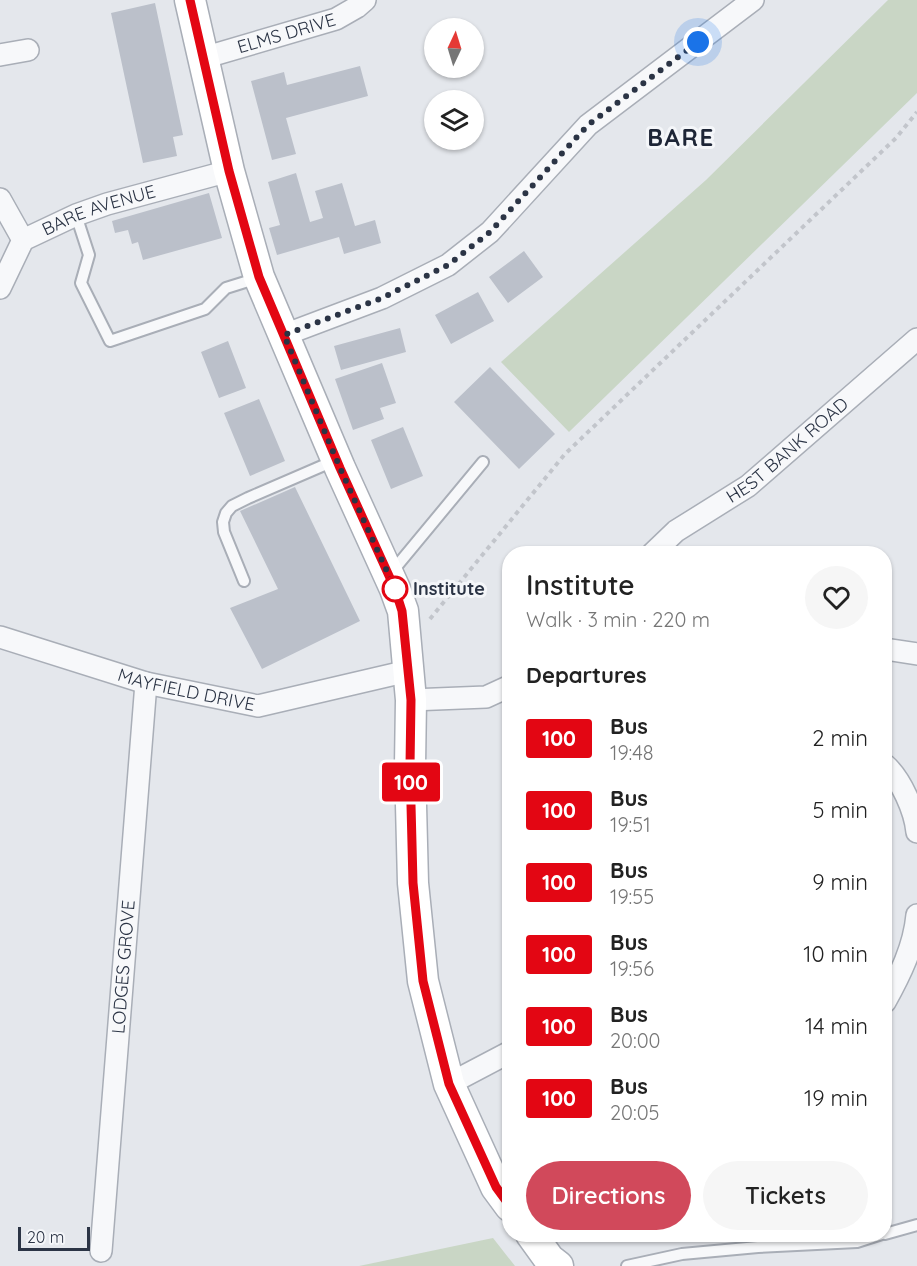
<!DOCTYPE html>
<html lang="en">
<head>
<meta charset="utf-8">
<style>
	:root { --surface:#fff; --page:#f6f6f6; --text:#222; --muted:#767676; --accent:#d1495b }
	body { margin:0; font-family:Quicksand,sans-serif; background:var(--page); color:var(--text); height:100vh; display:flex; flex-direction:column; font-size:22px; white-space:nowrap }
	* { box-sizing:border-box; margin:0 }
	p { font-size:20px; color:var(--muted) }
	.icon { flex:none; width:33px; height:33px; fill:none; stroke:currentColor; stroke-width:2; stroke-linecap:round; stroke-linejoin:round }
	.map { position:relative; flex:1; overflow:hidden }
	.details { position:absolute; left:502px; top:546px; width:390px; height:696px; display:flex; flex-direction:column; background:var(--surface); border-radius:24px; box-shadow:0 2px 4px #0004 }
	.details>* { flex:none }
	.badge { padding:0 12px; border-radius:4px; font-size:21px; line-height:39px }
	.needle { width:39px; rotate:4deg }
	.tools { position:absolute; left:424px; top:18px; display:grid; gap:12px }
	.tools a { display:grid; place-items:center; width:60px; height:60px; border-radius:50%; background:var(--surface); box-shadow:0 2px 4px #0004; font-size:30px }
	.scale { position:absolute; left:18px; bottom:15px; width:72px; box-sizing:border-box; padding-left:6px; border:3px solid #2b3445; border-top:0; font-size:16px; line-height:21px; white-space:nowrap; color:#2b3445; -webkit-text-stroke:4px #f4f6f9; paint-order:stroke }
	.you { position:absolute; width:30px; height:30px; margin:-15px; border:4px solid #fff; border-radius:50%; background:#1a73e8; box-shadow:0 0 0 9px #1a73e833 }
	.map>.badge { position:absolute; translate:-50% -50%; box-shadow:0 0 0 3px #fff }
	h2 { padding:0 24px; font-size:22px; line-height:54px }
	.round { display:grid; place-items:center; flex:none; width:63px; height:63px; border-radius:32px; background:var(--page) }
	.overview { display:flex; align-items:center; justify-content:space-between; height:102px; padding:0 24px }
	h1 { font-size:28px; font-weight:600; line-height:45px }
	.button { display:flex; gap:12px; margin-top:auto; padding:12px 24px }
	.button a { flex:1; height:69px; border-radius:36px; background:var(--accent); color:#fff; font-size:24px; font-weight:600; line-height:69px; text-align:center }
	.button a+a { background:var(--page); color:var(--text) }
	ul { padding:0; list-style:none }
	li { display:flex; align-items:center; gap:18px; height:72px; padding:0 24px }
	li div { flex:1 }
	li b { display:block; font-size:22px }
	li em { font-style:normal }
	li .badge { min-width:66px; font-weight:700; text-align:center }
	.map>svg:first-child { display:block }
</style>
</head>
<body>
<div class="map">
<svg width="917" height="1266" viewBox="0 0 917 1266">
	<rect width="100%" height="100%" fill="#e4e7ec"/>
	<path fill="#c9d6c5" d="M 888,0 L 917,0 L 917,93 L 569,432 L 501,362 L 706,180 Z
		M 493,1238 L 515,1266 L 359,1266 Z"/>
	<path fill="#bbc0ca" d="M 155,3 L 183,135 L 173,137 L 177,156 L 143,163 L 111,13 Z
		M 360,66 L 368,96 L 286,118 L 296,154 L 272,160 L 251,81 L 284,72 L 287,85 Z
		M 296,173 L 310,222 L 323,218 L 315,191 L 342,183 L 355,226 L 375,220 L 381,243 L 344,254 L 339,237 L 277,255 L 269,228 L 280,225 L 268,182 Z
		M 209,193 L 222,238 L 143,260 L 138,242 L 132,244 L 128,230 L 115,233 L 112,221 Z
		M 524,251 L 543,277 L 508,303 L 489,277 Z
		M 478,292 L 494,321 L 451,344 L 435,315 Z
		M 400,328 L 406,352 L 341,370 L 334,346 Z
		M 228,341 L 246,388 L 219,398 L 201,352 Z
		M 382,363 L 396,403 L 380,408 L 384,419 L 353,430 L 335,379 Z
		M 490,367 L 555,434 L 519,469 L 454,402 Z
		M 259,399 L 285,461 L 250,476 L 224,413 Z
		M 403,427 L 423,476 L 391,489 L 371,440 Z
		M 295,487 L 360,621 L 262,669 L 230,608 L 278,589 L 240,511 Z"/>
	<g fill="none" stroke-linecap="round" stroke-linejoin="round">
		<defs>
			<path id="service" d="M 76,215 L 89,255 L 81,283 L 110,341 L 205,309 L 226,288 L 258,278
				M 391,573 L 483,462
				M 244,581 L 224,532 L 223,522 L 226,513 L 232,506 L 248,498 L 336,460
				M 885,1234 L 917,1225
				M 627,1266 L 682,1254 L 758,1247 L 857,1242 L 882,1234"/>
			<g id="minor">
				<path d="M 0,55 L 28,50"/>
				<path id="s1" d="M 203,58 L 336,19 L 357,7 L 365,0"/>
				<path d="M 0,199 L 23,240"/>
				<path id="s2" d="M 0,288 L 23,240 L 76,215 L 107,204 L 229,171"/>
				<path d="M 284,335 L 382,298 L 448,265 L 490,232 L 588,125 L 753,0"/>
				<path id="s3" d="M 652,554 L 676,531 L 748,486 L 917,339"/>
				<path id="s4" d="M 0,637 L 146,683 L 258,706 L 408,671"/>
				<path d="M 885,649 L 917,654"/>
				<path d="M 411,700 L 486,697 L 510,686"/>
				<path d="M 885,765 C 901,779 915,811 917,832"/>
				<path d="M 885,1002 C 900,975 914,947 917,915"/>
				<path d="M 449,1084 L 510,1052"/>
				<path id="s5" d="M 101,1251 L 146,683"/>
			</g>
			<path id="secondary" d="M 190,0 L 229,171 L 259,277 L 340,468 L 395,589 L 403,611 L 411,700 L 410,766 L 413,883 L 423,981 L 449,1084 L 496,1187 L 510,1206
				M 531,1234 L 549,1259 L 558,1266"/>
		</defs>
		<use href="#service" stroke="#a9aeb7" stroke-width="14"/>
		<use href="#minor" stroke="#a9aeb7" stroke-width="24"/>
		<use href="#secondary" stroke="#a9aeb7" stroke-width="33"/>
		<path stroke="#c2c5cb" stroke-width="4" stroke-dasharray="4.5 4.5" stroke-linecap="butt" d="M 430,619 L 565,454 L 896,138 L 917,112"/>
		<use href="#service" stroke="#f7f8fa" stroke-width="10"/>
		<use href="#minor" stroke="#f7f8fa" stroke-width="21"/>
		<use href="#secondary" stroke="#fff" stroke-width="30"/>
	</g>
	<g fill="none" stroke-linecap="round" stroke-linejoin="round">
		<defs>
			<path id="line" d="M 190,0 L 229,171 L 259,277 L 340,468 L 395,589 L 402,611 L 411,700 L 410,766 L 413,883 L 423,981 L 449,1084 L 496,1187 L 510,1206"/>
		</defs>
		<use href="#line" stroke="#fff" stroke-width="14"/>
		<use href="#line" stroke="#e30613" stroke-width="9"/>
		<path stroke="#2b3445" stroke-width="6" stroke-dasharray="0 10.8" d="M 395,589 L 340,468 L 284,335 L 382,298 L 448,265 L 490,232 L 588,125 L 698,42"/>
	</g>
	<circle fill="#fff" stroke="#e30613" stroke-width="3" cx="395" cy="589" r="12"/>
	<g text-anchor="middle" stroke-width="6" stroke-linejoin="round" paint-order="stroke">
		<g font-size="18" fill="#2b3445" stroke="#f4f6f9">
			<text dy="6" stroke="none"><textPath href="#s1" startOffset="87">ELMS DRIVE</textPath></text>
			<text dy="6" stroke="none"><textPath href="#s2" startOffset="135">BARE AVENUE</textPath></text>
			<text dy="6" stroke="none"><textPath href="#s3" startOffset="171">HEST BANK ROAD</textPath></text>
			<text dy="6" stroke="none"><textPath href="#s4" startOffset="194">MAYFIELD DRIVE</textPath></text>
			<text dy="6" stroke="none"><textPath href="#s5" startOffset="285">LODGES GROVE</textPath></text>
		</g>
		<g font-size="18" font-weight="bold" fill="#2b3445" stroke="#f4f6f9" text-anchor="start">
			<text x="413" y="595">Institute</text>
		</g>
		<g font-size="24" font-weight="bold" letter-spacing="1.5" fill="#1d2536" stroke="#f4f6f9">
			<text x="681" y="146">BARE</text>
		</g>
	</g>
</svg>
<div class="tools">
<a><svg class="needle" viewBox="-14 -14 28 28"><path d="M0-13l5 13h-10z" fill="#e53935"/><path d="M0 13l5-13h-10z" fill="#767676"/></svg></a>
<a><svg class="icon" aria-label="layers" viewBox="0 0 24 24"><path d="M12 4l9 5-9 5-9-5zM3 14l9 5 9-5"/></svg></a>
</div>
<div class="scale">20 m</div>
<div class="you" style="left:698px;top:42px"></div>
<b class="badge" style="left:411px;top:782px;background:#e30613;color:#fff">100</b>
<section class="details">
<div class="overview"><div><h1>Institute</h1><p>Walk · 3 min · 220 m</p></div><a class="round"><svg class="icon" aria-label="heart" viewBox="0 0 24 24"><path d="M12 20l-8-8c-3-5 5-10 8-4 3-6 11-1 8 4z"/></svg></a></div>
<h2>Departures</h2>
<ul>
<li><span class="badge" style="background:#e30613;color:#fff">100</span><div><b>Bus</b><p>19:48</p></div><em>2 min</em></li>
<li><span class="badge" style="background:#e30613;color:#fff">100</span><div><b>Bus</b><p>19:51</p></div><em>5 min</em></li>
<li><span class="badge" style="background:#e30613;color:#fff">100</span><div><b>Bus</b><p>19:55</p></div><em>9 min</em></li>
<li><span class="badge" style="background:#e30613;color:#fff">100</span><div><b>Bus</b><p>19:56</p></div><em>10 min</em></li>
<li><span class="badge" style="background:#e30613;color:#fff">100</span><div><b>Bus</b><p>20:00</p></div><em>14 min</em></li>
<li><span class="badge" style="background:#e30613;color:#fff">100</span><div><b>Bus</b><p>20:05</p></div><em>19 min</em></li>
</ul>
<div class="button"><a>Directions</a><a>Tickets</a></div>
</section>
</div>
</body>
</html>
